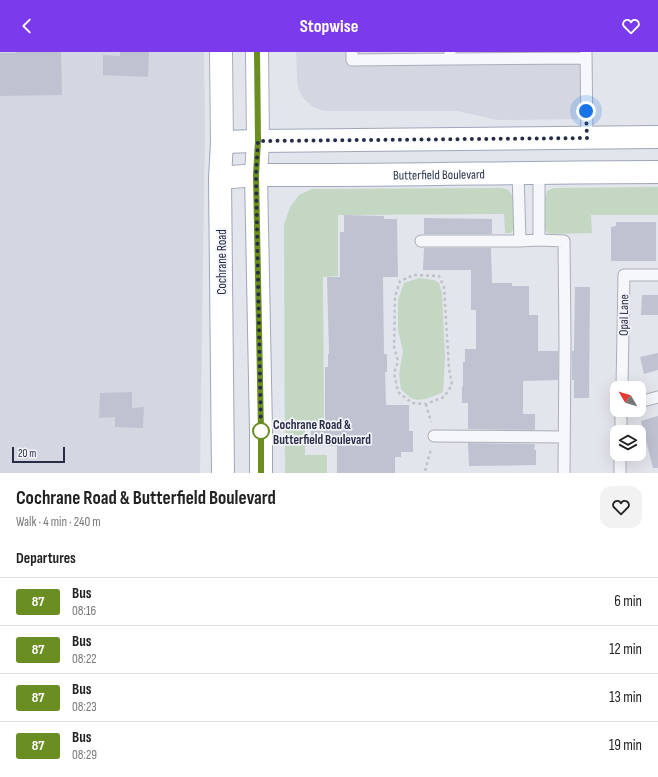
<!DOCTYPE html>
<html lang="en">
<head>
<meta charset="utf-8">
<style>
	:root { --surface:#fff; --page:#f2f2f2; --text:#222; --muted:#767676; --line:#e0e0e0; --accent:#7c3aed }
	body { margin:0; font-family:"Sofia Sans Condensed",sans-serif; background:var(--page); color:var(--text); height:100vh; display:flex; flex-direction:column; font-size:15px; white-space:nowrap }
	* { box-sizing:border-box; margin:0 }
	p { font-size:13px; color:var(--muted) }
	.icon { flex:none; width:22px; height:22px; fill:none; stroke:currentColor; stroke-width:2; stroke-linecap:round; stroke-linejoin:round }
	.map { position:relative; height:421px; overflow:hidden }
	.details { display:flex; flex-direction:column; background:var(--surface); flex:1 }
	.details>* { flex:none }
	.badge { padding:0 8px; border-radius:3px; font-size:14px; line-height:26px }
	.needle { width:26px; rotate:308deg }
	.tools { position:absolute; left:610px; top:329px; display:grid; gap:8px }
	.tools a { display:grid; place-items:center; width:36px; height:36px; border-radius:8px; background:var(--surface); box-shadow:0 4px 16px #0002; font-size:20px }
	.scale { position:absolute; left:12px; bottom:10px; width:53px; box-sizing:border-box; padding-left:4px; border:2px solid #282d47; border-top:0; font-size:11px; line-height:14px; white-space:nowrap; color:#282d47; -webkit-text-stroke:3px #f3f4f9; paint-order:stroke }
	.you { position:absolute; width:20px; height:20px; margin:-10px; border:3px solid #fff; border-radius:50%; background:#1a73e8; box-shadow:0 0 0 6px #1a73e833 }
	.map>.badge { position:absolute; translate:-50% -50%; box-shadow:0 0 0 2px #fff }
	h2 { padding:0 16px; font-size:15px; line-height:36px }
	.round { display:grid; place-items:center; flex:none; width:42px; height:42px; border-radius:12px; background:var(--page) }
	.headline { display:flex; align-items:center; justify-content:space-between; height:68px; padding:0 16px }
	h1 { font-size:19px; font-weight:700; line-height:30px }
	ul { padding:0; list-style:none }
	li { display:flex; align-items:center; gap:12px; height:48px; padding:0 16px; border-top:1px solid var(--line) }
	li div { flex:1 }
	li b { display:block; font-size:15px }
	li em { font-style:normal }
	li .badge { min-width:44px; font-weight:700; text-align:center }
	header { display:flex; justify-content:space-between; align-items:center; height:52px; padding:0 16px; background:var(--accent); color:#fff; font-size:18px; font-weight:700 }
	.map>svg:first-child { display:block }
</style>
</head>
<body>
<header><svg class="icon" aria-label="back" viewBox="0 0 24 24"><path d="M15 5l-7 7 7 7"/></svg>Stopwise<svg class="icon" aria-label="heart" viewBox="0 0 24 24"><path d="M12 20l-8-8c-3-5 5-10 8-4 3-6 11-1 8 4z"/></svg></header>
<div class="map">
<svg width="658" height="421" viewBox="0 0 658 421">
	<rect width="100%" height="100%" fill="#e3e5ec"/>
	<path fill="#d4d7e2" d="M 0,0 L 204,0 L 205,77 L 200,421 L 0,421 Z
		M 296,0 L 589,0 L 589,67 L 497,68 L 457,59 L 327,59 L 320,58 L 313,55 L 304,47 L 299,39 L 297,29 Z"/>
	<path fill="#c4d7c3" d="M 658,135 L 658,163 L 591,163 L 592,181 L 553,182 L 548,181 L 545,178 L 545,146 L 547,139 L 554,136 Z
		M 502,136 L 509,138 L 513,145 L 513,178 L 511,181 L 505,181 L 504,162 L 338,163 L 338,224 L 323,225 L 324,372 L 305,372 L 305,403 L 327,403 L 327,421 L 285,421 L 284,173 L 290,155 L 299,143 L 312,137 Z
		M 419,226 L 434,228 L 439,231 L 442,241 L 445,306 L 443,340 C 434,344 421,351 411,346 C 408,344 404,340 401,337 L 399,322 L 403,299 L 398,278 L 398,248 L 404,231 Z"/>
	<path fill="#bfc2d0" d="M 16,0 L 61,0 L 62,43 L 0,44 L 0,1 L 16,1 Z
		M 120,0 L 149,0 L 148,25 L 103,23 L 103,3 L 120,4 Z
		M 344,163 L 384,164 L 384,167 L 397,167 L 398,225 L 383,225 L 384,302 L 387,302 L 387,320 L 385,320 L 386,353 L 409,353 L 409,379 L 413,379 L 413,400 L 401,400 L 401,405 L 395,405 L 395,421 L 337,421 L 337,394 L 311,394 L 311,379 L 325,379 L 325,315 L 328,315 L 328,302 L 329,302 L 327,225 L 340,225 L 340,180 L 344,180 Z
		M 424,166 L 492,167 L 492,182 L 424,182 Z
		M 616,170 L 656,170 L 656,209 L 611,209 L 611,175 L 616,174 Z
		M 424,196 L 491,196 L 492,231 L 512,231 L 512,234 L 529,234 L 529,263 L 538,263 L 538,299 L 558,299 L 558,328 L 523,329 L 523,362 L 535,362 L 535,378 L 468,377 L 468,351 L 462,351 L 462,334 L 463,334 L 463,310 L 465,310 L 465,297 L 476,297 L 476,258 L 471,258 L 471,218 L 423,218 Z
		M 575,235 L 590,235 L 589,346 L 574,346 L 574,328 L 572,328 L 572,299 L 574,299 Z
		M 642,243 L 658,243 L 658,263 L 641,263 Z
		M 658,301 L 658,318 L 644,322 L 640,305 Z
		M 132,340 L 132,356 L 144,355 L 143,376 L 115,375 L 115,365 L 99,366 L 100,341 Z
		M 658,364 L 658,416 L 653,416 L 641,369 Z
		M 468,391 L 535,392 L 534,398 L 536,398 L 536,413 L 469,414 Z"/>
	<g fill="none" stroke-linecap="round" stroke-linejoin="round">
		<defs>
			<path id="lane" d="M 352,0 L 352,8 L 450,7
				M 450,0 L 450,7 L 586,6
				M 586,0 L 587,86
				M 539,120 L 539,188
				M 518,121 L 520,189
				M 421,189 L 520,189 L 539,188 L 564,189 L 565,290 L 564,421
				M 622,336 L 624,223 L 658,223
				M 639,350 L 658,345
				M 621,380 L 621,358
				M 434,384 L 564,385
				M 620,421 L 620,402"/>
			<path id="secondary" d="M 221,0 L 222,90
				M 220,126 L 256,123 L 258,89 L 257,0"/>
			<g id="primary">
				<path d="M 223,421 L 220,126 L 222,90 L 258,89 L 658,85"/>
				<path id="s1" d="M 261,421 L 261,379 L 256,123 C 390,124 524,120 658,120"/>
			</g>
		</defs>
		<use href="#lane" stroke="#abaeba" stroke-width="13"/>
		<use href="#secondary" stroke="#abaeba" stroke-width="24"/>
		<use href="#primary" stroke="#a0a6ba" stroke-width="24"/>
		<path stroke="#c0c2cb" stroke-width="2.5" stroke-dasharray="3 3" stroke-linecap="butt" d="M 414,223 L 439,224 L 444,235 L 449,316 L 452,333 L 444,345 L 426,352 L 412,351 L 398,340 L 394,321 L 398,309 L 394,295 L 395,245 L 400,229 Z
			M 426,352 L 431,370
			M 425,419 L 431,397"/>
		<use href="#lane" stroke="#f6f7fa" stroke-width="11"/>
		<use href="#secondary" stroke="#fff" stroke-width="22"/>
		<use href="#primary" stroke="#fff" stroke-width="22"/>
	</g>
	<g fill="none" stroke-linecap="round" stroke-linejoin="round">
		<defs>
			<path id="line" d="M 257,0 L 258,89 L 256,123 L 261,379 L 261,421"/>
		</defs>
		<use href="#line" stroke="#fff" stroke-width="9"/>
		<use href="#line" stroke="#6b8e23" stroke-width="6"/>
		<path stroke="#282d47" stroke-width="4" stroke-dasharray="0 7.2" d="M 261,379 L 256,123 L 258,89 L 587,86 L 586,59"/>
	</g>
	<circle fill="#fff" stroke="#6b8e23" stroke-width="2" cx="261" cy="379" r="8"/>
	<g text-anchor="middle" stroke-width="3.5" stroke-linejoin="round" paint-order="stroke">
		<g font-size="13" fill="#282d47" stroke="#f3f4f9">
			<text dy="5" stroke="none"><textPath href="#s1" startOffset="481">Butterfield Boulevard</textPath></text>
			<text transform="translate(221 210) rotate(-90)" y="5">Cochrane Road</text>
			<text transform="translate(623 263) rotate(-89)" y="5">Opal Lane</text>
		</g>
		<g font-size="13" font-weight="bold" fill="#282d47" stroke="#f3f4f9" text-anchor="start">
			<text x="273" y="377">Cochrane Road &amp;<tspan x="273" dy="15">Butterfield Boulevard</tspan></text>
		</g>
	</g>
</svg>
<div class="tools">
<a><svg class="needle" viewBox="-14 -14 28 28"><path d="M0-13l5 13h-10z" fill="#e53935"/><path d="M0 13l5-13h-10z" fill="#767676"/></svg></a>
<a><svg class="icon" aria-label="layers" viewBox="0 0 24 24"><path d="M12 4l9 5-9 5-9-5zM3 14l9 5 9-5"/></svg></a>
</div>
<div class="scale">20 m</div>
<div class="you" style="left:586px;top:59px"></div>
</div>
<section class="details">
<div class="headline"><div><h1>Cochrane Road &amp; Butterfield Boulevard</h1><p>Walk · 4 min · 240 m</p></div><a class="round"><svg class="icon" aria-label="heart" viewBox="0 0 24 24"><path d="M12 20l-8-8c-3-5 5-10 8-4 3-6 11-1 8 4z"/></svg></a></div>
<h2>Departures</h2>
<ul>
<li><span class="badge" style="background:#6b8e23;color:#fff">87</span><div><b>Bus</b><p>08:16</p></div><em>6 min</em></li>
<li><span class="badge" style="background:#6b8e23;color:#fff">87</span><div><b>Bus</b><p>08:22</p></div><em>12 min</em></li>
<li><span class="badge" style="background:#6b8e23;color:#fff">87</span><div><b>Bus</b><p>08:23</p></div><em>13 min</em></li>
<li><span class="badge" style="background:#6b8e23;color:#fff">87</span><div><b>Bus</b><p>08:29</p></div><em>19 min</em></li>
</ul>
</section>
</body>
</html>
